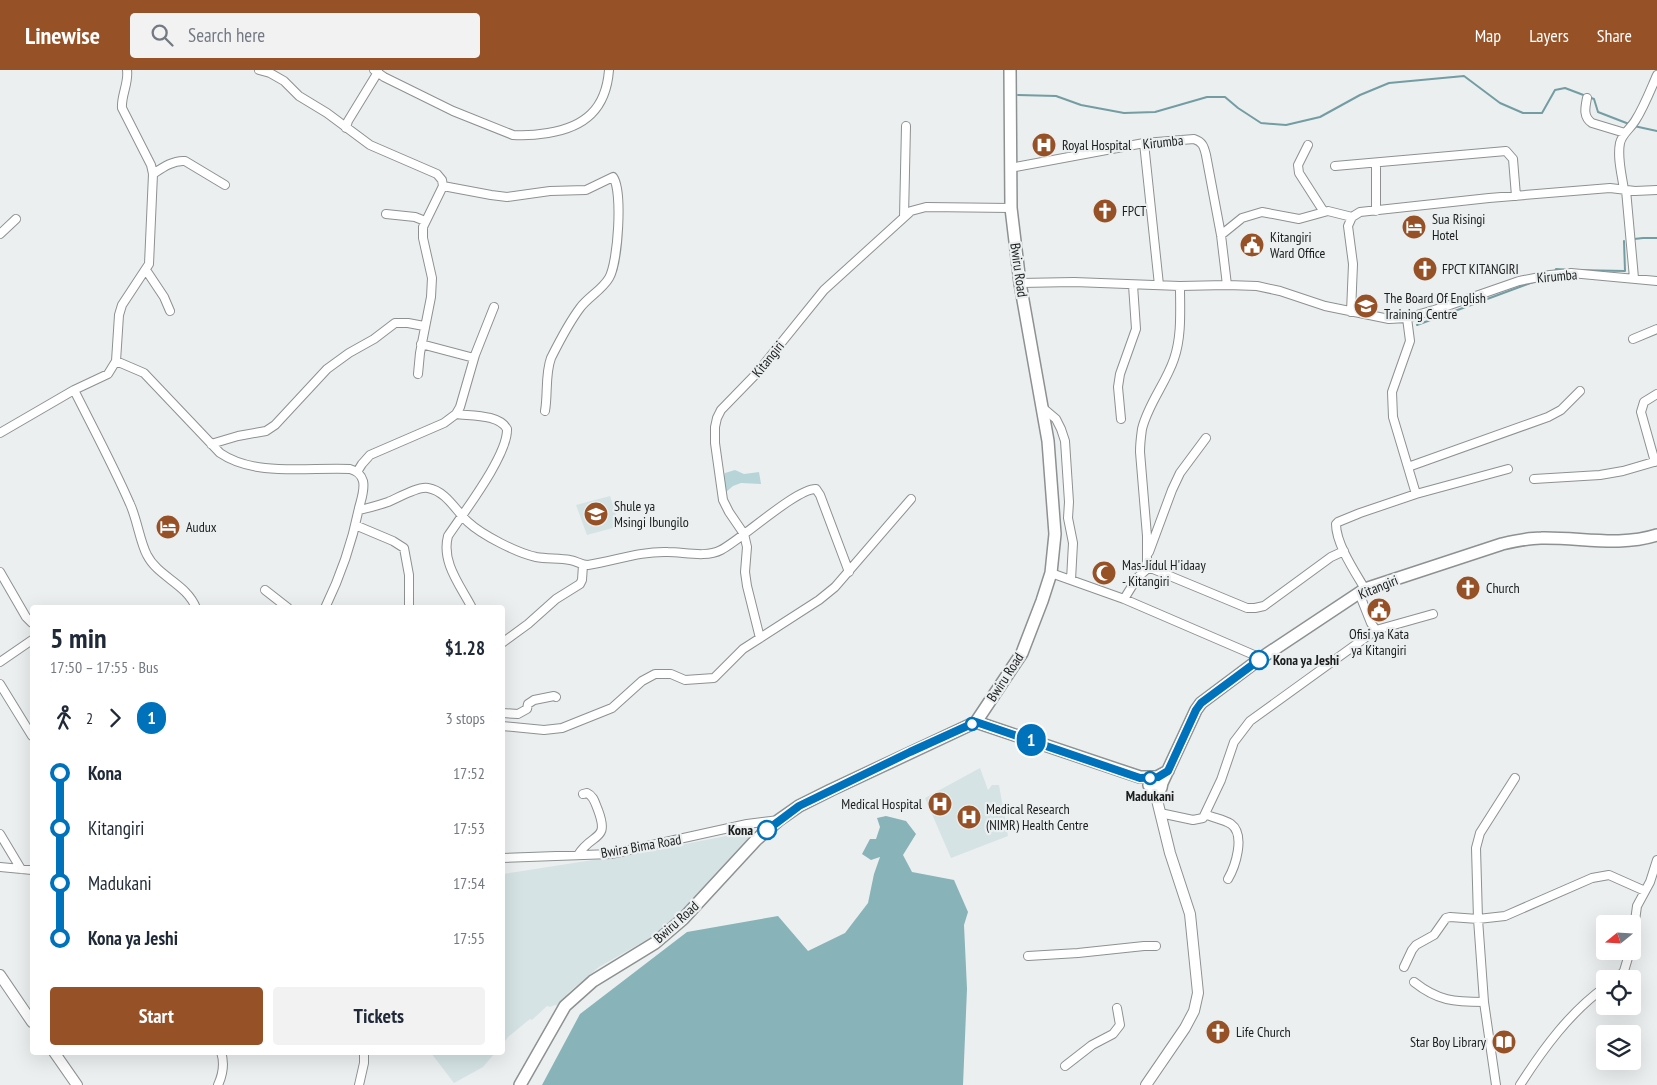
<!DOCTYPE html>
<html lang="en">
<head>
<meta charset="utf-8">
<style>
	:root { --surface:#fff; --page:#f2f2f3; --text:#1f2937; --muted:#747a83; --accent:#965127 }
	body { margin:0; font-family:"PT Sans Narrow",sans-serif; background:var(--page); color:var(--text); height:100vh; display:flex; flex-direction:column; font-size:19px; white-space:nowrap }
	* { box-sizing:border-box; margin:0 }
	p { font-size:16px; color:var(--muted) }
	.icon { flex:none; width:28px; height:28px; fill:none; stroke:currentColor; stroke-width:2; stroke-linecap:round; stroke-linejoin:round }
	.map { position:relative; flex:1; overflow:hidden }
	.side { position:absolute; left:30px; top:535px; width:475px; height:450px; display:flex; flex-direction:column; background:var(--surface); border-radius:5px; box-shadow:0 5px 20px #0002 }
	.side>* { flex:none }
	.badge { padding:0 10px; border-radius:16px; font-size:18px; line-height:32px }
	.needle { width:32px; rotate:252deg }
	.tools { position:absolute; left:1596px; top:845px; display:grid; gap:10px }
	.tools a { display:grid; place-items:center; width:45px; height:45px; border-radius:5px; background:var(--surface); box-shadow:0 5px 20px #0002; font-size:25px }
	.map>.badge { position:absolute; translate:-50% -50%; box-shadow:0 0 0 2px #fff }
	.legs { display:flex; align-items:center; gap:8px; height:55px; padding:0 20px; font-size:16px }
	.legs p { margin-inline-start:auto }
	.summary { display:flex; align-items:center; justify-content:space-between; height:85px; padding:0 20px }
	h1 { font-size:28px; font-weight:600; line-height:38px }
	.button { display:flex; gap:10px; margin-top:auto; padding:10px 20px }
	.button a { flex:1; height:58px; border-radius:5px; background:var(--accent); color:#fff; font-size:20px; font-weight:600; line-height:58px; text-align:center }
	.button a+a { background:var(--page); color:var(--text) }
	ul { padding:0 20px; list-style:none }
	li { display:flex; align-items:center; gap:18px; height:55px; font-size:19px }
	li i { display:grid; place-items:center; width:8px; height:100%; margin:0 6px; background:currentColor }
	li i::after { content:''; width:12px; height:12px; margin:-6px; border:4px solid; border-radius:50%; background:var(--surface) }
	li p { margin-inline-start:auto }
	li:first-child i { background:linear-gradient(#0000 50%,currentColor 0) }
	li:last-child i { background:linear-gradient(currentColor 50%,#0000 0) }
	header { display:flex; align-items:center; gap:30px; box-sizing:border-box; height:70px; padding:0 25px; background:var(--accent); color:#fff }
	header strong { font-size:24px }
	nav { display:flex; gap:28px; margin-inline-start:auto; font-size:18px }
	.search { width:350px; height:45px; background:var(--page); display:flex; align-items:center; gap:12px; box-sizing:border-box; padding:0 18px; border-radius:5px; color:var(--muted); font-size:19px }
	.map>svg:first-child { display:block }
</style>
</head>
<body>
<header>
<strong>Linewise</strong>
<div class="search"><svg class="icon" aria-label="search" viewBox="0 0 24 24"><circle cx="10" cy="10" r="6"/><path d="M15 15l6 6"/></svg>Search here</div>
<nav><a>Map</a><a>Layers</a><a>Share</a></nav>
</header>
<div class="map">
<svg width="1657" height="1015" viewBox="0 0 1657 1015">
	<rect width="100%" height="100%" fill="#ebeff0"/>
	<path fill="#d5e3e4" d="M 610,426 L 620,456 L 587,465 L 576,435 Z
		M 980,698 L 988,720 L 992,715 L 999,715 L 1008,766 L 951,788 L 925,728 Z
		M 752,761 L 754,764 L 701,820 L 697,830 L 662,861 L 599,897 L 568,923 L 559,936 L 555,935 L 550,937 L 547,936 L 532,950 L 530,949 L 508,967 L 503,974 L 503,804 L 644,782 Z
		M 431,983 L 495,983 L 483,997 L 454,1013 Z"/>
	<path fill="#b7d5d8" d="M 735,400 L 744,404 L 759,402 L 761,414 L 741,413 L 733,416 L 726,422 L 723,410 L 725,403 Z"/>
	<path fill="#88b3b8" d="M 886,746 L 906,751 L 916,764 L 903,785 L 912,802 L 954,810 L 968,842 L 964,855 L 967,919 L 963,1015 L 542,1015 L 580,944 L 687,862 L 778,846 L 808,881 L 845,863 L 868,833 L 874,804 L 880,787 L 871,790 L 862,784 L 870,769 L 876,769 L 880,757 L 877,748 Z"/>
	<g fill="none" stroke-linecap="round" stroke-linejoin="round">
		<path stroke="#739da2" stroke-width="2" d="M 1018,25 L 1056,26 L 1081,35 L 1124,43 L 1155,42 L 1207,27 L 1225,27 L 1238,38 L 1261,53 L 1286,55 L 1320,47 L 1360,25 L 1389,13 L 1464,6 L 1500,33 L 1523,43 L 1542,43 L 1555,20 L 1565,18 L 1594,29 L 1598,42 L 1629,54
			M 1634,56 L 1657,61
			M 1634,169 L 1643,168 L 1657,168
			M 1574,200 L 1625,201 L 1624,171
			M 1554,203 L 1556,199 L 1570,200
			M 1417,255 L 1533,212 L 1549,211"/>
		<defs>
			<path id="minor" d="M 259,0 L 270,3 L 284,11 L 299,26 L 327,43 L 370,75 L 437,104 L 442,110 L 443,116 L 423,157 L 423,168 L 432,208 L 431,227 L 420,283 L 418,304
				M 374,0 L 384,7 L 453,41 L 513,65 C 525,66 536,65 548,63 C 585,57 606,39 609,0
				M 1587,28 C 1585,38 1583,47 1592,53 L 1625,63
				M 346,58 L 348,51 L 378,2
				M 1144,73 L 1159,215
				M 1308,75 L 1298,95 L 1299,103 L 1324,142
				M 1335,96 L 1506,81 L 1513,89 L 1516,126
				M 1010,98 L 1144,73 L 1194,69 C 1203,72 1204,77 1206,85 L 1221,165 L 1227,215
				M 153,104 C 162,98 173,90 185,91 L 225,115
				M 443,116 L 491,125 L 507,127 L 550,121 L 586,120 L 613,107 C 623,121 618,193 609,208 C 602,220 588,227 580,238 C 571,250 558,274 551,288 C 545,304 548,324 545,341
				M 1624,120 C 1622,105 1617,88 1620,73 C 1622,64 1630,59 1635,51 C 1644,37 1650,21 1657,5
				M 1626,120 L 1634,208
				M 1376,141 L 1376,93
				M 386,144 L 415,147 L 425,151
				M 904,147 L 906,56
				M 0,164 L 16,149
				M 1221,165 L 1242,148 L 1262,142 L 1299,149 L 1328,141 L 1352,147
				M 146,200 L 164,227 L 170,241
				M 1020,213 L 1074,212 L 1180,216 L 1227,215 L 1257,216 L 1280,221 L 1325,236 L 1389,249 L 1407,248 L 1447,236 L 1519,211 L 1550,205 L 1571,203 L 1657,211
				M 1351,242 L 1353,194 L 1348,156 L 1352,147 L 1360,142 L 1489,128 L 1610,118 L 1635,121 L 1657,120
				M 1407,248 L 1410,271 L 1392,322 L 1393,347 L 1416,424
				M 1633,269 L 1657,259
				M 421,274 L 474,288
				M 116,291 L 144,303 L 220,383 C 255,407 308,397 350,399 C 357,401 361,404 363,411 C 365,420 361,430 359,438 C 352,473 341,505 325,538
				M 74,320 C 93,358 113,395 130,434 C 137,449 140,472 147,485 C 158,507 187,514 196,538
				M 1043,338 L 1056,349 L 1061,359 L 1065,371 L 1069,432 L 1068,448 L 1073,473 L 1071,510
				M 456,344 C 471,346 499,344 507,359 C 508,385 464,442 448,466 C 441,492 460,515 472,538
				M 1121,349 L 1118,317 L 1120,304 L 1136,259 L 1133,215
				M 0,363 L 74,320 L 108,304 L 116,291 L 119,245 L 122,235 L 149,194 L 153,104 L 151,95 L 122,38 C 121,25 129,13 127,0
				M 211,374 L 238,366 L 266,361 L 275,355 L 327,299 L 349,283 L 374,269 L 395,253 L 408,253 L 424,256
				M 1655,392 L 1641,342 L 1644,332 L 1657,324
				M 1408,397 L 1548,347 L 1561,340 L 1580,321
				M 357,402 L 362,394 L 370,385 L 444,353 L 456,344 L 460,337 L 475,285 L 494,237
				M 1534,409 L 1600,405 L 1623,401 L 1657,391
				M 359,440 C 369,438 379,435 388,432 C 398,428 418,416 428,418 C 446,421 456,441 468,452 C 482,465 517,483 536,487 C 547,489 559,488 570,490 C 577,491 581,495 588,495 C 615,491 640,481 668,482 C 684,482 706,488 721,480 C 742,469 797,418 816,419 L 820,425 L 849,502
				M 355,455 L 393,471 L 404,478 L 409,505 L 409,538
				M 1149,482 L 1172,420 L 1180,403 L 1206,368
				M 1147,499 L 1153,499 L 1247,538 L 1255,538 L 1264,536 L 1331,487 L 1344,481
				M 0,502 L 26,547 L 32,553
				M 1051,503 L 1124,529 L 1261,588
				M 1365,519 C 1355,502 1336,474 1336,454 L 1338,452 L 1360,443 L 1416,424 L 1508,399
				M 265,520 L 288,538
				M 1359,523 L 1371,553 L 1376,560
				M 1124,529 L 1137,508 L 1147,499 L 1147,466 L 1140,382 C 1140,374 1141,366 1142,359 C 1148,334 1166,313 1174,289 C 1182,266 1180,240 1180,216
				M 760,568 L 747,516 L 745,502 L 747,477 L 744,464 L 729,442 L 723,430 L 715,373 L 715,357 L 717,348 L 721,340 L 756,304 L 824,220 L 911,141 L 926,137 L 1011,138
				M 502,573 L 528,554 L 556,529 L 580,514 L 582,510 L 583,495
				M 0,592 L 32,570
				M 0,614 L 32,666
				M 502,643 L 518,644 L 527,639 L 528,634 L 534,630 L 554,626 L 556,627
				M 502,656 L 544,660 L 562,658 L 612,638 L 642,611 L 655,604 L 671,604 L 685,610 L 714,608 L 743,579 L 819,530 L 835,517 L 911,429
				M 1160,743 L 1193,750 L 1203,748 L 1221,710 L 1234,672 L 1250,651 L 1376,560 L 1433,544
				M 1205,744 C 1213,748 1223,749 1231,754 C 1246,765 1235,797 1228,809
				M 0,764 L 21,799
				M 578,785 C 592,762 610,772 598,740 C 595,733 594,726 587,723 L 583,724
				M 502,788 L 611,784 L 747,754 L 779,750
				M 0,797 L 32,800
				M 1632,873 L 1637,836 L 1650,812 L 1657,790
				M 1028,886 L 1078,883 L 1144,876 L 1156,876
				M 1404,897 L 1412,880 L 1416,875 L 1434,865 L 1446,848 L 1450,847 L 1478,849 L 1505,846 L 1592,808 L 1609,805 L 1645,821
				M 1617,909 L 1624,901 L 1630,881
				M 1414,912 C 1438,931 1454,932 1484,932
				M 1065,996 L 1092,975 L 1113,964 L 1120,955 L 1117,938
				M 218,1015 C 223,1004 225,994 221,982
				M 359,1015 L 364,993 L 364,982
				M 1496,1015 L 1484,932 L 1478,849 L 1476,778 L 1480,763 L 1515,708
				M 1520,1015 C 1543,979 1570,942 1605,917"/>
			<path id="tertiary" d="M 0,905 L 32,952
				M 54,982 L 77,1015
				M 1146,1015 L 1185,958 L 1194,941 L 1198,923 L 1190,844 L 1170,783 L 1157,730 L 1152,719"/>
			<path id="secondary" d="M 976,652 L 1140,707 L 1157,707 L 1168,701
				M 1152,708 L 1149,715 L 1154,720 L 1161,718 L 1162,713 L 1160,709
				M 1162,713 L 1196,640 L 1201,633 L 1261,588 L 1365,519 L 1502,474 C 1515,471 1528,468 1541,468 C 1579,467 1620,477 1657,465
				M 520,1015 L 565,936 L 593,911 L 655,873 L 683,849 L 756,770 L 779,750 L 799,736 L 831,720 L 976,652 L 1022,583 L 1042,531 L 1051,503 L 1055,464 L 1048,371 L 1020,213 L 1011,138 L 1010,0"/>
		</defs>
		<use href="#minor" stroke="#8d9191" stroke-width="10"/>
		<use href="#tertiary" stroke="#8d9191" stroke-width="12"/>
		<use href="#secondary" stroke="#8d9191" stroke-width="14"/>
		<use href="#minor" stroke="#fff" stroke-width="8"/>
		<use href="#tertiary" stroke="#fff" stroke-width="10"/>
		<use href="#secondary" stroke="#fff" stroke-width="11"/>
	</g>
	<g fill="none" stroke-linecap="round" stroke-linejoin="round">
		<defs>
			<path id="line-1" d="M 767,760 L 799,736 L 910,682 L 976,652 L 1140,708 L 1158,707 L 1168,701 L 1196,640 L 1201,633 L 1259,590"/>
		</defs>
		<use href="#line-1" stroke="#fff" stroke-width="11"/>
		<use href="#line-1" stroke="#0072bc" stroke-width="8"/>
	</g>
	<defs>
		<symbol id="hospital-disc" viewBox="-11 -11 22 22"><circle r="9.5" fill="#965127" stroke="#ebeff0"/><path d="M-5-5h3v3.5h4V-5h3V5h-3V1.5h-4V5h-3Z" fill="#fff"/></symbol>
		<symbol id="church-disc" viewBox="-11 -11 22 22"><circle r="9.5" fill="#965127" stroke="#ebeff0"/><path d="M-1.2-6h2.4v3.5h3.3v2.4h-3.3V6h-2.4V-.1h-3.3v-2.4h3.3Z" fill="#fff"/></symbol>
		<symbol id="hotel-disc" viewBox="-11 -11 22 22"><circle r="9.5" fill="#965127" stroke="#ebeff0"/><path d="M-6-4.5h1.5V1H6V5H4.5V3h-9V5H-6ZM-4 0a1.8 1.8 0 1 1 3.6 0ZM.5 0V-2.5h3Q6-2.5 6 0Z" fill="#fff"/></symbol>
		<symbol id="civic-disc" viewBox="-11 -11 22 22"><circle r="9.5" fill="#965127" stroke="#ebeff0"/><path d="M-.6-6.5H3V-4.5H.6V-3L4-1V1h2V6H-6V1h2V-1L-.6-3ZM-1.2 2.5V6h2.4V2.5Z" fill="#fff"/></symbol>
		<symbol id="university-disc" viewBox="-11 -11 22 22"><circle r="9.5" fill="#965127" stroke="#ebeff0"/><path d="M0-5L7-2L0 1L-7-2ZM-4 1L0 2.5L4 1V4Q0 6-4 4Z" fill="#fff"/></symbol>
		<symbol id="school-disc" viewBox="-11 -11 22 22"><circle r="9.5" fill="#965127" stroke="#ebeff0"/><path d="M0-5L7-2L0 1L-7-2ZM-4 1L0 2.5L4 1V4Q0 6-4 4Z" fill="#fff"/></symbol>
		<symbol id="mosque-disc" viewBox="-11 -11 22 22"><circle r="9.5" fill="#965127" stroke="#ebeff0"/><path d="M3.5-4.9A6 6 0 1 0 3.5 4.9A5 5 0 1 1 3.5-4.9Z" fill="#fff"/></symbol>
		<symbol id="library-disc" viewBox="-11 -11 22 22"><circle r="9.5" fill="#965127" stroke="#ebeff0"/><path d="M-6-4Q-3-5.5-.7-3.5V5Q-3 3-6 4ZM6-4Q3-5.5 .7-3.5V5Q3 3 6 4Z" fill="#fff"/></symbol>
	</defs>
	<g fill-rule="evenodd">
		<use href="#hospital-disc" x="1030" y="61" width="28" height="28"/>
		<use href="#church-disc" x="1091" y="127" width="28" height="28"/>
		<use href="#hotel-disc" x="1400" y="143" width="28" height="28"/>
		<use href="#civic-disc" x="1238" y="161" width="28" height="28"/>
		<use href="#church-disc" x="1411" y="185" width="28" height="28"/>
		<use href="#university-disc" x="1352" y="222" width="28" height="28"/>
		<use href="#school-disc" x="582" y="430" width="28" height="28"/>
		<use href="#hotel-disc" x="154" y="443" width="28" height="28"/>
		<use href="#mosque-disc" x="1090" y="489" width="28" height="28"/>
		<use href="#church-disc" x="1454" y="504" width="28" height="28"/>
		<use href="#civic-disc" x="1365" y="526" width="28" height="28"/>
		<use href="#hospital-disc" x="926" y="720" width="28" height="28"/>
		<use href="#hospital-disc" x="955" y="733" width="28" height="28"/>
		<use href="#church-disc" x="1204" y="948" width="28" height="28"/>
		<use href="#library-disc" x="1490" y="958" width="28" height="28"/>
	</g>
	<g fill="#fff" stroke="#0072bc" stroke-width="2.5">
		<circle cx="1259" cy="590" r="9"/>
		<circle cx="972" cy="654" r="6"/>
		<circle cx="1150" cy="708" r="6"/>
		<circle cx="767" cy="760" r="9"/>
	</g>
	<g text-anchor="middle" stroke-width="4.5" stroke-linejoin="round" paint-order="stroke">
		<g font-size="14" fill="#1c1e1e" stroke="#ebeff0">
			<text transform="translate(1163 72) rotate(-6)" y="5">Kirumba</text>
			<text transform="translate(1019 200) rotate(82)" y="5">Bwiru Road</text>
			<text transform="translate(1557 206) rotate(-5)" y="5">Kirumba</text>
			<text transform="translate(768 289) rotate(-51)" y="5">Kitangiri</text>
			<text transform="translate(1378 517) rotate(-22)" y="5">Kitangiri</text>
			<text transform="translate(1005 607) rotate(-57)" y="5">Bwiru Road</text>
			<text transform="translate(641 776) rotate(-10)" y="5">Bwira Bima Road</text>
			<text transform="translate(676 852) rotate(-42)" y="5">Bwiru Road</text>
		</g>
		<g font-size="14" fill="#1c1e1e" stroke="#ebeff0" text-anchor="start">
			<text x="1062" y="80">Royal Hospital</text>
			<text x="1122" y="146">FPCT</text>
			<text x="1432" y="154">Sua Risingi<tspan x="1432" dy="16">Hotel</tspan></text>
			<text x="1270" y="172">Kitangiri<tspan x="1270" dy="16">Ward Office</tspan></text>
			<text x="1442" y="204">FPCT KITANGIRI</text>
			<text x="1384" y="233">The Board Of English<tspan x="1384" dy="16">Training Centre</tspan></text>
			<text x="614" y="441">Shule ya<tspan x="614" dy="16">Msingi Ibungilo</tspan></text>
			<text x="186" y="462">Audux</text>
			<text x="1122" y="500">Mas-Jidul H'idaay<tspan x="1122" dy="16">- Kitangiri</tspan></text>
			<text x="1486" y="523">Church</text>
			<text x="1379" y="569" text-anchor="middle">Ofisi ya Kata<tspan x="1379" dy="16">ya Kitangiri</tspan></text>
			<text x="922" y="739" text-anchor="end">Medical Hospital</text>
			<text x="986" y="744">Medical Research<tspan x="986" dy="16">(NIMR) Health Centre</tspan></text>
			<text x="1236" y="967">Life Church</text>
			<text x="1486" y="977" text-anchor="end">Star Boy Library</text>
		</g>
		<g font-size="14" font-weight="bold" fill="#1c1e1e" stroke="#ebeff0" text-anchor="start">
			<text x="1273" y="595">Kona ya Jeshi</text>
			<text x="1150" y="731" text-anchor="middle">Madukani</text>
			<text x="753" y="765" text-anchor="end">Kona</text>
		</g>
	</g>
</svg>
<div class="tools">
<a><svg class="needle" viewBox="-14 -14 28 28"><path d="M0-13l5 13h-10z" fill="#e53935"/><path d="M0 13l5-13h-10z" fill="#747a83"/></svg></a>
<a><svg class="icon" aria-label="locate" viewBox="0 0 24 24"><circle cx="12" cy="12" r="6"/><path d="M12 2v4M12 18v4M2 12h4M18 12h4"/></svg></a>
<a><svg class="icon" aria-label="layers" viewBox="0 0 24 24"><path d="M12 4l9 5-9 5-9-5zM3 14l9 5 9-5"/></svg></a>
</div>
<b class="badge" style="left:1031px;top:670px;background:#0072bc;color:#fff">1</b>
<section class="side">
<div class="summary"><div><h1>5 min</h1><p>17:50 – 17:55 · Bus</p></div><b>$1.28</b></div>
<div class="legs"><svg class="icon" aria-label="walk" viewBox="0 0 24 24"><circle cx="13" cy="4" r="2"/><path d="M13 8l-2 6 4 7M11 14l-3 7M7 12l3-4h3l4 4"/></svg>2<svg class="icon" aria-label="forward" viewBox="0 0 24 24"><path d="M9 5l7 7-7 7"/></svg><b class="badge" style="background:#0072bc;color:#fff">1</b><p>3 stops</p></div>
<ul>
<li><i style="color:#0072bc"></i><b>Kona</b><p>17:52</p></li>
<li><i style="color:#0072bc"></i><span>Kitangiri</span><p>17:53</p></li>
<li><i style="color:#0072bc"></i><span>Madukani</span><p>17:54</p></li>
<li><i style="color:#0072bc"></i><b>Kona ya Jeshi</b><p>17:55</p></li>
</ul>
<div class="button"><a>Start</a><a>Tickets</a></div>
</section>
</div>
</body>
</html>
